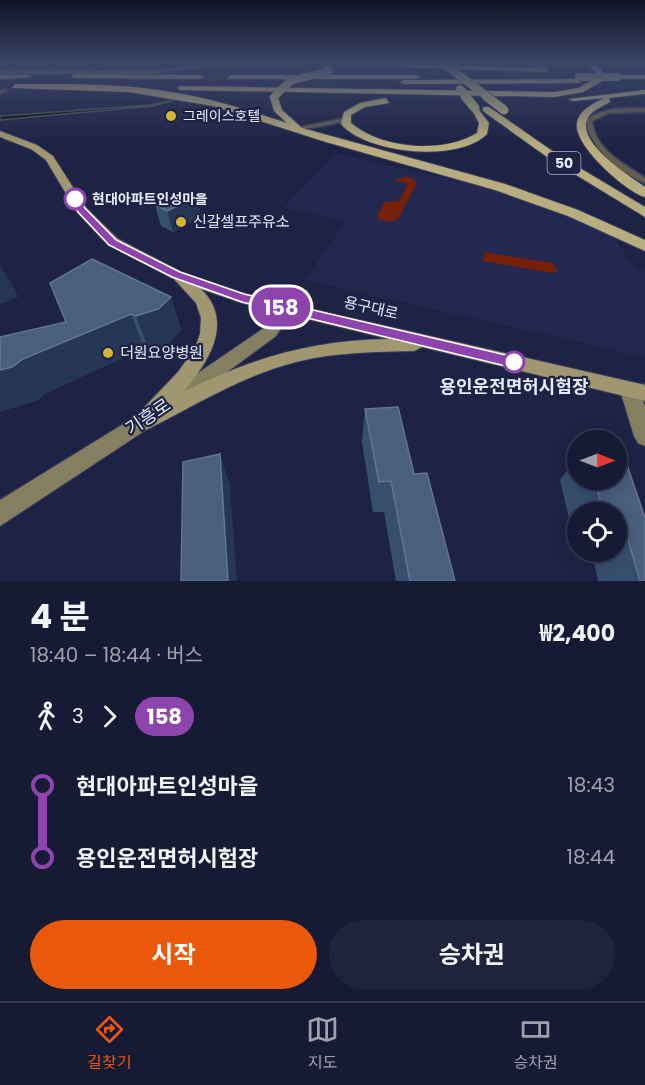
<!DOCTYPE html>
<html lang="ko">
<head>
<meta charset="utf-8">
<style>
	:root { --surface:#161a34; --page:#1f233c; --text:#f1f3f6; --muted:#9ea1ac; --line:#35384f; --accent:#ea580c }
	body { margin:0; font-family:Poppins,"Noto Sans KR",sans-serif; background:var(--page); color:var(--text); height:100vh; display:flex; flex-direction:column; font-size:22px; white-space:nowrap }
	* { box-sizing:border-box; margin:0 }
	p { font-size:20px; color:var(--muted) }
	.icon { flex:none; width:33px; height:33px; fill:none; stroke:currentColor; stroke-width:2; stroke-linecap:round; stroke-linejoin:round }
	.map { position:relative; height:581px; overflow:hidden }
	.sheet { display:flex; flex-direction:column; background:var(--surface); flex:1 }
	.sheet>* { flex:none }
	.badge { padding:0 12px; border-radius:20px; font-size:21px; line-height:39px }
	.needle { width:39px; rotate:90deg }
	.fabs { position:absolute; left:567px; top:430px; display:grid; gap:12px }
	.fabs a { display:grid; place-items:center; width:60px; height:60px; border-radius:50%; background:var(--surface); box-shadow:0 3px 15px #0003,0 0 0 2px var(--line); font-size:30px }
	.map>.badge { position:absolute; translate:-50% -50%; box-shadow:0 0 0 3px #fff }
	.legs { display:flex; align-items:center; gap:9px; height:66px; padding:0 30px; font-size:20px }
	.legs p { margin-inline-start:auto }
	.head { display:flex; align-items:center; justify-content:space-between; height:102px; padding:0 30px }
	h1 { font-size:33px; font-weight:700; line-height:45px }
	.primary-button { display:flex; gap:12px; margin-top:auto; padding:12px 30px }
	.primary-button a { flex:1; height:69px; border-radius:36px; background:var(--accent); color:#fff; font-size:24px; font-weight:700; line-height:69px; text-align:center }
	.primary-button a+a { background:var(--page); color:var(--text) }
	ul { padding:0 30px; list-style:none }
	li { display:flex; align-items:center; gap:21px; height:72px; font-size:22px }
	li i { display:grid; place-items:center; width:9px; height:100%; margin:0 8px; background:currentColor }
	li i::after { content:''; width:15px; height:15px; margin:-8px; border:4px solid; border-radius:50%; background:var(--surface) }
	li p { margin-inline-start:auto }
	li:first-child i { background:linear-gradient(#0000 50%,currentColor 0) }
	li:last-child i { background:linear-gradient(currentColor 50%,#0000 0) }
	.dock { display:flex; justify-content:space-around; align-items:center; height:84px; border-top:2px solid var(--line); background:var(--surface); font-size:16px; color:var(--muted) }
	.dock a { display:grid; justify-items:center; gap:3px }
	.dock .on { color:var(--accent) }
	.map>svg:first-child { display:block }
</style>
</head>
<body>
<div class="map">
<svg width="645" height="581" viewBox="0 0 645 581">
	<rect width="100%" height="100%" fill="#1e2345"/>
	<path fill="#232851" d="M 336,153 L 511,193 L 561,211 L 613,235 L 632,264 L 645,271 L 645,357 L 305,280 L 346,221 L 284,208 Z"/>
	<path fill="#752007" d="M 405,177 L 412,178 L 417,183 L 398,219 L 391,222 L 378,219 L 377,216 L 385,202 L 399,201 L 408,184 L 393,180 Z
		M 484,252 L 552,263 L 558,271 L 552,273 L 483,261 Z"/>
	<path fill="#08180f" stroke="#4b5756" stroke-width="1.5" d="M 178,99 L 153,106 L 0,120 L 0,116 L 151,105 Z"/>
	<g fill="none" stroke-linecap="round" stroke-linejoin="round">
		<path stroke="#4b5756" stroke-width="1.5" d="M 245,69 L 256,63"/>
		<defs>
			<path id="street" d="M 22,63 L 28,63 L 9,72 L 6,71 Z
				M 60,63 L 65,63 L 47,73 L 44,72 Z
				M 114,63 L 124,63 L 74,73 L 72,72 Z
				M 468,63 L 540,67 L 543,66 L 544,63 L 548,63 L 546,68 L 540,69 L 456,64 Z
				M 4,89 L 8,90 L 0,94 L 0,91 Z
				M 645,108 L 645,112 L 609,113 L 592,121 C 595,150 623,163 645,178 L 645,183 C 620,173 589,148 586,120 C 603,107 625,108 645,108 Z
				M 345,118 L 348,120 L 347,121 L 300,130 L 297,128 Z"/>
			<path id="secondary" d="M 215,63 L 236,63 L 149,74 L 0,74 L 0,70 L 149,70 Z
				M 286,303 L 294,308 L 276,336 L 180,407 L 173,409 L 166,407 L 163,401 L 166,395 L 264,328 L 280,304 Z
				M 630,382 L 637,384 L 645,406 L 645,446 L 638,443 L 634,436 L 620,390 L 623,384 Z
				M 151,407 L 158,410 L 161,416 L 158,422 L 0,526 L 0,500 Z"/>
			<path id="primary" d="M 0,131 L 37,145 L 53,156 L 86,208 L 118,239 L 181,272 L 245,294 L 645,385 L 645,401 L 422,347 L 414,351 C 375,352 334,352 296,362 C 244,375 197,404 150,428 L 143,431 L 136,428 L 133,422 L 136,416 L 178,372 L 195,348 L 200,334 L 201,318 L 196,303 L 174,279 L 108,245 L 77,212 L 46,160 L 31,149 L 0,137 ZM 201,289 L 242,303 L 389,339 C 312,340 252,358 183,392 C 208,363 235,322 201,289 Z"/>
			<path id="highway" d="M 364,63 L 324,68 L 321,66 Z
				M 586,63 C 596,63 604,69 604,80 L 583,92 L 555,97 L 181,90 L 177,88 L 181,86 L 555,92 L 578,88 L 597,78 L 595,71 Z
				M 635,63 L 645,63 L 645,66 L 636,64 Z
				M 399,64 L 546,68 L 549,70 L 546,72 L 397,67 Z
				M 74,74 L 200,75 L 204,77 L 200,79 L 71,78 Z
				M 0,75 L 29,75 L 33,77 L 0,79 Z
				M 230,75 L 416,75 L 420,77 L 416,79 L 227,79 Z
				M 617,75 L 645,75 L 645,79 L 614,79 Z
				M 577,79 L 580,83 L 404,84 L 400,82 L 404,80 Z
				M 15,84 C 69,84 123,83 176,93 C 214,99 250,111 287,123 L 274,111 L 270,97 L 277,95 L 282,110 L 302,128 L 505,184 L 578,210 L 645,240 L 645,251 L 568,216 L 495,190 L 326,142 L 213,106 L 129,92 L 12,88 Z
				M 645,90 L 645,94 L 609,98 L 610,102 C 601,107 588,112 586,123 C 583,147 628,175 645,187 L 645,197 C 626,192 573,145 577,123 C 579,110 593,104 604,98 L 573,101 L 569,99 Z
				M 386,98 L 389,103 L 365,107 L 351,115 L 351,123 C 382,149 443,154 477,133 L 479,123 L 471,108 L 475,105 L 489,123 L 487,134 C 458,163 367,154 341,124 L 344,112 L 360,103 Z
				M 483,107 L 489,107 L 558,155 L 645,207 L 645,217 L 550,159 L 483,111 Z"/>
		</defs>
		<use href="#street" stroke="#3a3f5f" stroke-width="3"/>
		<use href="#secondary" stroke="#3a3f5f" stroke-width="2"/>
		<use href="#primary" stroke="#3a3f5f" stroke-width="2"/>
		<use href="#highway" stroke="#3a3f5f" stroke-width="2"/>
		<use href="#street" fill="#635f4c" fill-rule="evenodd"/>
		<use href="#secondary" fill="#867e61" fill-rule="evenodd"/>
		<use href="#primary" fill="#a09770" fill-rule="evenodd"/>
		<use href="#highway" fill="#b8ad7e" fill-rule="evenodd"/>
		<defs>
			<path id="highway-bridge-far1" d="M 443,63 L 488,97
				M 579,77 L 617,77
				M 460,89 L 467,97
				M 274,97 L 290,81 L 329,71"/>
			<path id="highway-bridge" d="M 465,96 L 475,108
				M 486,96 L 504,110"/>
		</defs>
		<use href="#highway-bridge-far1" stroke="#3a3f5f" stroke-width="8" stroke-linecap="butt"/>
		<use href="#highway-bridge" stroke="#3a3f5f" stroke-width="10" stroke-linecap="butt"/>
		<use href="#highway-bridge-far1" stroke="#b8ad7e" stroke-width="8"/>
		<use href="#highway-bridge" stroke="#b8ad7e" stroke-width="9"/>
	</g>
	<path fill="#374f6e" d="M 197,197 L 201,217 L 173,232 L 161,226 L 155,205 Z
		M 171,297 L 181,330 L 169,343 L 149,350 L 144,348 L 46,393 L 36,401 L 66,322 Z
		M 365,409 L 414,474 L 455,581 L 396,581 L 384,512 L 373,512 L 362,442 Z
		M 578,456 L 578,480 L 616,480 L 645,581 L 598,581 L 592,552 L 616,552 L 616,513 L 578,513 L 578,545 L 575,544 L 560,480 Z"/>
	<path fill="#253657" d="M 197,197 L 201,217 L 173,232 L 167,211 Z
		M 0,265 L 14,288 L 18,297 L 0,304 Z
		M 171,297 L 181,330 L 169,343 L 149,350 L 136,316 Z
		M 131,314 L 144,348 L 46,393 L 36,401 L 0,412 L 0,370 L 23,359 Z
		M 220,454 L 230,486 L 237,581 L 228,581 Z"/>
	<path fill="#4a5f7d" stroke="#627591" stroke-width="1.5" d="M 185,192 L 197,197 L 167,211 L 155,205 Z
		M 92,259 L 171,297 L 158,309 L 136,316 L 131,314 L 23,359 L 12,367 L 0,370 L 0,337 L 66,322 L 50,283 Z
		M 398,407 L 414,474 L 427,473 L 455,581 L 410,581 L 391,481 L 379,482 L 365,409 Z
		M 220,454 L 228,581 L 181,581 L 183,462 Z
		M 616,454 L 624,456 L 645,518 L 645,581 L 640,581 L 622,519 L 616,518 L 616,513 L 604,513 L 594,480 L 616,480 Z"/>
	<linearGradient id="sky" x2="0" y2="1"><stop stop-color="#101326"/><stop offset="0.43" stop-color="#3b4568"/><stop offset="1" stop-color="#3b4568" stop-opacity="0"/></linearGradient>
	<rect width="645" height="145" fill="url(#sky)"/>
	<path fill="#8e44ad" stroke="#fff" stroke-width="1.5" d="M 72,198 L 78,198 L 85,208 L 116,240 L 180,272 L 244,294 L 514,357 L 521,362 L 514,368 L 242,302 L 172,277 L 109,245 L 78,212 Z"/>
	<g fill="#d3b635" stroke="#1e2345" stroke-width="2">
		<circle cx="171" cy="116" r="6"/>
		<circle cx="181" cy="222" r="6"/>
		<circle cx="108" cy="353" r="6"/>
	</g>
	<g fill="#fff" stroke="#8e44ad" stroke-width="3">
		<circle cx="75" cy="199" r="10"/>
		<circle cx="514" cy="362" r="10"/>
	</g>
	<g text-anchor="middle" stroke-width="4.5" stroke-linejoin="round" paint-order="stroke">
		<g font-size="14" fill="#e6eafd" stroke="#1e2345" text-anchor="start">
			<text x="183" y="121">그레이스호텔</text>
		</g>
		<rect fill="#1e2345" stroke="#aaaec6" stroke-width="1.5" x="547.5" y="152" width="33" height="22" rx="4.5"/>
		<g font-size="14" font-weight="bold" fill="#e6eafd">
			<text x="564" y="168">50</text>
		</g>
		<g font-size="14" font-weight="bold" fill="#e6eafd" stroke="#1e2345" text-anchor="start">
			<text x="92" y="204">현대아파트인성마을</text>
		</g>
		<g font-size="15" fill="#e6eafd" stroke="#1e2345" text-anchor="start">
			<text x="193" y="227">신갈셀프주유소</text>
			<text x="120" y="358">더원요양병원</text>
		</g>
		<g font-size="15" fill="#e6eafd" stroke="#1e2345">
			<text transform="translate(371 308) rotate(13)" y="5">용구대로</text>
		</g>
		<g font-size="18" font-weight="bold" fill="#e6eafd" stroke="#1e2345">
			<text x="514" y="393">용인운전면허시험장</text>
		</g>
		<g font-size="18" fill="#e6eafd" stroke="#1e2345">
			<text transform="translate(148 417) rotate(-34)" y="6">기흥로</text>
		</g>
	</g>
</svg>
<div class="fabs">
<a><svg class="needle" viewBox="-14 -14 28 28"><path d="M0-13l5 13h-10z" fill="#e53935"/><path d="M0 13l5-13h-10z" fill="#9ea1ac"/></svg></a>
<a><svg class="icon" aria-label="locate" viewBox="0 0 24 24"><circle cx="12" cy="12" r="6"/><path d="M12 2v4M12 18v4M2 12h4M18 12h4"/></svg></a>
</div>
<b class="badge" style="left:281px;top:307px;background:#8e44ad;color:#fff">158</b>
</div>
<section class="sheet">
<div class="head"><div><h1>4 분</h1><p>18:40 – 18:44 · 버스</p></div><b>₩2,400</b></div>
<div class="legs"><svg class="icon" aria-label="walk" viewBox="0 0 24 24"><circle cx="13" cy="4" r="2"/><path d="M13 8l-2 6 4 7M11 14l-3 7M7 12l3-4h3l4 4"/></svg>3<svg class="icon" aria-label="forward" viewBox="0 0 24 24"><path d="M9 5l7 7-7 7"/></svg><b class="badge" style="background:#8e44ad;color:#fff">158</b></div>
<ul>
<li><i style="color:#8e44ad"></i><b>현대아파트인성마을</b><p>18:43</p></li>
<li><i style="color:#8e44ad"></i><b>용인운전면허시험장</b><p>18:44</p></li>
</ul>
<div class="primary-button"><a>시작</a><a>승차권</a></div>
</section>
<nav class="dock">
<a class="on"><svg class="icon" aria-label="directions" viewBox="0 0 24 24"><path d="M12 3l9 9-9 9-9-9zM9 14v-3h6M13 9l2 2-2 2"/></svg>길찾기</a>
<a><svg class="icon" aria-label="map" viewBox="0 0 24 24"><path d="M3 6l6-2 6 2 6-2v14l-6 2-6-2-6 2zM9 4v14M15 6v14"/></svg>지도</a>
<a><svg class="icon" aria-label="tickets" viewBox="0 0 24 24"><path d="M3 7h18v10H3zM15 7v10"/></svg>승차권</a>
</nav>
</body>
</html>
